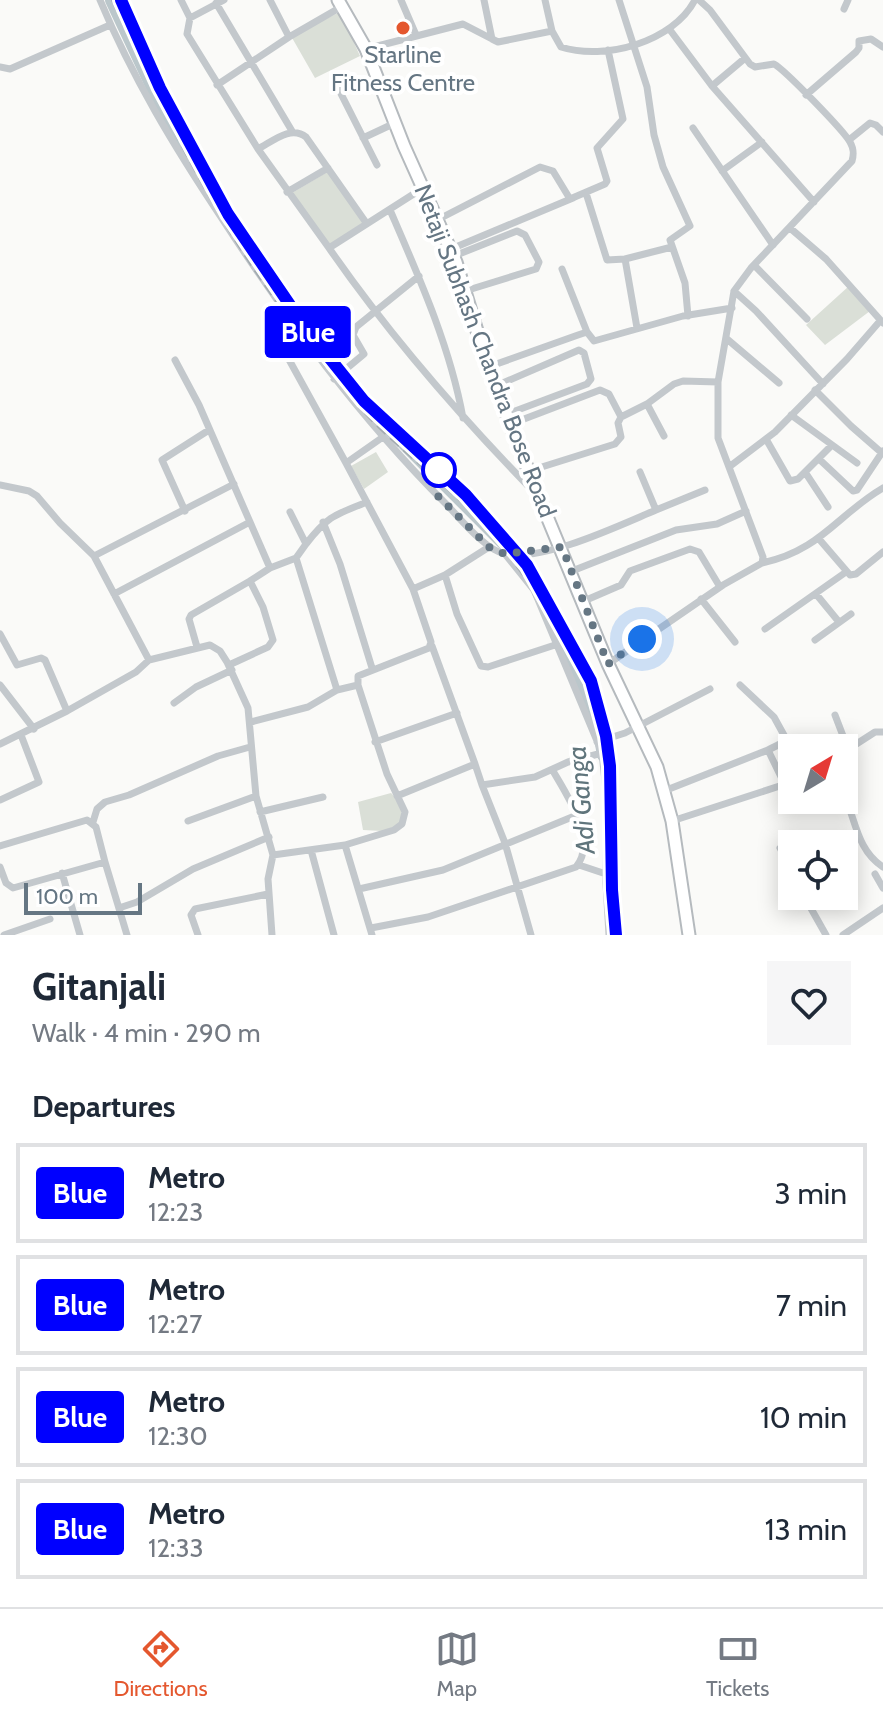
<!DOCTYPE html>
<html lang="en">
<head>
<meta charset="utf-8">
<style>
	:root { --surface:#fff; --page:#f6f6f7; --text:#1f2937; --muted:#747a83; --line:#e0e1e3; --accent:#e4572e }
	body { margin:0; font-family:Cabin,sans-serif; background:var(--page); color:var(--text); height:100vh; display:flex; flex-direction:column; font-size:30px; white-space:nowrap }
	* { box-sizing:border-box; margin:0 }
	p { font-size:26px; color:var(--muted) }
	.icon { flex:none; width:44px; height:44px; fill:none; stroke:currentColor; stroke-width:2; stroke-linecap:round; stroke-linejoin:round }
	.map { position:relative; height:935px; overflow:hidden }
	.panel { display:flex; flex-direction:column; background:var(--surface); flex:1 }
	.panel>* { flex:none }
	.badge { padding:0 16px; border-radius:6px; font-size:28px; line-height:52px }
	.needle { width:52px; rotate:38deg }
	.fabs { position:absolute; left:778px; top:734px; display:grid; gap:16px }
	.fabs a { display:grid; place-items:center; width:80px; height:80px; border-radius:0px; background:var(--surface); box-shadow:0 4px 20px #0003; font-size:40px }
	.scale { position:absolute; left:24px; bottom:20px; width:118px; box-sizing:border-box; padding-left:8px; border:4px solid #657683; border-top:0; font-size:22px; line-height:28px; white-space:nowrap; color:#657683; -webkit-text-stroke:6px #fff; paint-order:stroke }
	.you { position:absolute; width:40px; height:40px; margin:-20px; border:6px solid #fff; border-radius:50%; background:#1a73e8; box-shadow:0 0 0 12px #1a73e833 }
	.map>.badge { position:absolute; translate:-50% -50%; box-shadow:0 0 0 4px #fff }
	h2 { padding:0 32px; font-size:30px; line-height:72px }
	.round { display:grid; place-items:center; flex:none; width:84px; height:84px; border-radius:0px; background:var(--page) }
	.head { display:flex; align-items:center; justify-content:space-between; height:136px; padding:0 32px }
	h1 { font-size:38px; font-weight:800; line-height:60px }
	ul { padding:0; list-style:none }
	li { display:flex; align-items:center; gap:24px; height:100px; margin:0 16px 12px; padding:0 16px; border:4px solid var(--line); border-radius:0px }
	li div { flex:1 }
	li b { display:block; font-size:30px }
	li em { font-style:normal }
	li .badge { min-width:88px; font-weight:700; text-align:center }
	.tabs { display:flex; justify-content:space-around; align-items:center; height:112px; border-top:2px solid var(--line); background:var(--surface); font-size:22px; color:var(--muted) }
	.tabs a { display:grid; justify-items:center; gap:4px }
	.tabs .selected { color:var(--accent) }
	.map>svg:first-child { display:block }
</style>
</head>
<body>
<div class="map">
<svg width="883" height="935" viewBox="0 0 883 935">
	<rect width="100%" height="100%" fill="#fafaf8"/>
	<path fill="#dadfd7" d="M 340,12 L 360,56 L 315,78 L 291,36 Z
		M 329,171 L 364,224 L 329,246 L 292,193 Z
		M 849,286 L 870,311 L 825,345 L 806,325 Z
		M 376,452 L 388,472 L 364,489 L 351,466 Z
		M 391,793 L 401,803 L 402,824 L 383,831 L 363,830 L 358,802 Z"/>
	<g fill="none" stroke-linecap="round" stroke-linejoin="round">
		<path stroke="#bbc7cb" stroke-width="14" d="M 112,0 L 156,94 L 185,144 L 290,311 L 362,401 L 505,544 L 537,588 L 584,687 L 599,727 L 604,755"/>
		<defs>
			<path id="primary" d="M 338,0 L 366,49 L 404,146 L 456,262 L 488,367 L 534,485 L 608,664 L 657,767 L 672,821 L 689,935"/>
		</defs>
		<use href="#primary" stroke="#b5babe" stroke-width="15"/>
		<path stroke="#c3c8cc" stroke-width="7" d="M 100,0 C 132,77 175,148 221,217 C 288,320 359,417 446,504 C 460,518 485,550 505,554 C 543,562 620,525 656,510 L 640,472
			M 181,0 L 190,18 L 187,34 L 258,149
			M 270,0 L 289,37
			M 401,0 L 416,35
			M 545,0 L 552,31
			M 619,0 L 647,87 L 654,135 L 663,167 L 690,226 L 670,240 L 685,283 L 688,316
			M 216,3 L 292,131
			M 844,9 L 848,0
			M 190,18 L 224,0
			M 670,30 L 712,86 L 814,202
			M 492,39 L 498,42 L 552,31 L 561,47 C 605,61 673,42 695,0
			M 366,49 L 463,24 L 492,39 L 484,0
			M 0,67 L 10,69 L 110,25
			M 333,78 L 377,165
			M 217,85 L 289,37 L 341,7
			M 712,86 L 744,59
			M 806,95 L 856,52 L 859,48 L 859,41 L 871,39 L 883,47
			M 693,128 L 773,245
			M 363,138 L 395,123
			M 849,140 L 870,123 L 876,125 L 883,132
			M 722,171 L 762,142
			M 423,188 L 329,248 C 390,336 459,415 534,492
			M 287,192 L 328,168
			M 586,193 L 607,260 L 625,259
			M 390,210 C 419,277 450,346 463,418
			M 437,220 L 540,167 L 553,171 L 570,199 L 605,184 L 607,181 L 597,148 L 623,119 L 608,50
			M 790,228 L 826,259 L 883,323
			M 329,248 L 258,149 C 273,141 291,125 306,137 L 367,224
			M 451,249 L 573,198
			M 454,256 L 517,231 L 525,235 L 539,262 L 536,269 L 465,291
			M 754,265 L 807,319
			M 562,269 L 587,332
			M 734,291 L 756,311 L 823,384
			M 271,327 L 346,463
			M 637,328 L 625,259 L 672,247
			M 727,339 L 779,383
			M 175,360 L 199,405 L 270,568 L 296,558 L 306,544 L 290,512
			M 488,367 L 578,335 L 587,332 L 594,341 L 683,316 L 732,308
			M 334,379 L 364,354 L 353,335 L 356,327 L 419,276
			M 496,386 L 579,350 L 584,353 L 591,379 L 587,384 L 507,414
			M 815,390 L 851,426 L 882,453
			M 647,404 L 664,436
			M 791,415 L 857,463
			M 511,424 L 600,390 L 609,394 L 621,417
			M 383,437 L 346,463 L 413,589
			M 766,439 L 790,481 L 798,479 L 831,446
			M 819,459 L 853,491 L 857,490 L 883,451
			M 729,467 L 775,432 L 847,359 L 880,321
			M 529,471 L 615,444 L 621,437 L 618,423 L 621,417 L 647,404 L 674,384 L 683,381 L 718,382
			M 805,472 L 828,507
			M 0,485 L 29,491 L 37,496 L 60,523 L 94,556 L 149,660 L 210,645 L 220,651 L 227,662 L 248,708 L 256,796 L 273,855 L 345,845
			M 656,510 L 705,490
			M 185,511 L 162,460 L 209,430
			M 323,522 L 340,564 L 372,668
			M 819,539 L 850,575 L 856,574 L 883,552
			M 306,544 C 328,516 334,515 367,502
			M 505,554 L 534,590 L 602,753 L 607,801 L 606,883 L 609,935
			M 94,556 L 234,484
			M 296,558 L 337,690
			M 762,563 C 820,551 837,515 883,488
			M 572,571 L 676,530 L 717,524 L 746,511
			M 445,575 L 457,614 L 481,666 L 488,667 L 558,644
			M 250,581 L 270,568
			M 114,594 L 250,522
			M 816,594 L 839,622
			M 701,599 L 735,642
			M 584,601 L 621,585 L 630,571 L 690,549 L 699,552 L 720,587
			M 765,629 L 846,572
			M 0,634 L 17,665 L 41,658 L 45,660 L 67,711
			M 815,640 L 851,614
			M 432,646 L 475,764
			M 197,647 L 189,619 L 191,615 L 250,581 L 263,607 L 273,640 L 268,647 L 229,665
			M 608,664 L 723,585 L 762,563 L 763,557 L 718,438 L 718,382 L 734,291 L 751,268 L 852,161 C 854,154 854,149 850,142 C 844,131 785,70 774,64 L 755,67 L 750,64 L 710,10 L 699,0
			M 0,685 L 34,729
			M 740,685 L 774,717 L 785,737 L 782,743 L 768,750
			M 174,703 L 196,687 L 232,670
			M 835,715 L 848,749
			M 251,722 L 308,707 L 337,690 L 358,685
			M 375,742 L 457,713
			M 597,742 L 625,733 L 710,689
			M 0,744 L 67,711 L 136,672 L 149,660
			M 844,752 L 875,732 L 883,732
			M 482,785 L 505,843 L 531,935
			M 664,791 L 768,750 L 785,785
			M 844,794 C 856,821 857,850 883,867
			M 397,796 L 475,764 L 482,785 L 535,777 L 568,762 L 602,753
			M 0,800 L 39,782 L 21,735
			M 260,812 L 323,797
			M 188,821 L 256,796
			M 672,821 L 792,782
			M 93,822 L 97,809 L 105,802 L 129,795 L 218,756 L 250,747
			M 0,846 L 87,820 L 96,827 L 105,862
			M 780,848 L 792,871
			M 311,850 L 334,935
			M 579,865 L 606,874
			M 0,867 L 6,883 L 13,888 L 105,862 L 127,935
			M 62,873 L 80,935
			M 875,874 L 883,888
			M 359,889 L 443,870 L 577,815
			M 804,896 L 826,935
			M 119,908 L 137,902 L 193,869 L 269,837
			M 371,928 L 428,917 L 576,867 C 598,841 567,795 553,771
			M 4,935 L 50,919
			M 198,935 L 191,915 L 195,909 L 268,894
			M 272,935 L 268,879 L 273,855
			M 372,935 L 345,845 L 394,830 L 402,824 L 405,812 L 387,774 L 358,685 L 358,676 L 429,648 L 431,642 L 413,589 L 445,575 L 489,547
			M 843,935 L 883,908"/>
		<use href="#primary" stroke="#fff" stroke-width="11"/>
		<path stroke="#a2aab0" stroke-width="2" stroke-dasharray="12 6" stroke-linecap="butt" d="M 112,0 C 145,74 180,147 221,217 C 259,282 307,345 356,403 C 385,438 425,467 458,499 C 511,550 554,615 583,683 C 617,761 600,853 608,935"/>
	</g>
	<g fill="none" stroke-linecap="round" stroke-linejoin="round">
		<defs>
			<path id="line" d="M 121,0 L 160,88 L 228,214 L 307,330 L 364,401 L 466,495 L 527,565 L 591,681 L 606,736 L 610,766 L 612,890 L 616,935"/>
		</defs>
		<use href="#line" stroke="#fff" stroke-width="18"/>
		<use href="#line" stroke="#00f" stroke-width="12"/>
		<path stroke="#657683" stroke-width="8" stroke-dasharray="0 14.4" d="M 439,470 L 434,492 L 489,547 L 505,554 L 562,547 L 608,664 L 642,639"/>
	</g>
	<circle fill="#e4572e" stroke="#fff" stroke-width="3" cx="403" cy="28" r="8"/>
	<circle fill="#fff" stroke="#00f" stroke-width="4" cx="439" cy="470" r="16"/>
	<g text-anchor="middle" stroke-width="8" stroke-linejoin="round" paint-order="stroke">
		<g font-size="24" fill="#657683" stroke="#fff">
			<text x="403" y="63">Starline<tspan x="403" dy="28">Fitness Centre</tspan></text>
		</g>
		<g font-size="24" fill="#657683" stroke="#fff">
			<text transform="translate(485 351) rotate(69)" y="8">Netaji Subhash Chandra Bose Road</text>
		</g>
		<g font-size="26" font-style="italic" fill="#60757c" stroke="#fff">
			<text transform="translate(581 800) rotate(-95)" y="9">Adi Ganga</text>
		</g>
	</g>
</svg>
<div class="fabs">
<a><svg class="needle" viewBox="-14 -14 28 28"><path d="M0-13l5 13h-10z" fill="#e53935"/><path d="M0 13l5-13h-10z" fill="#747a83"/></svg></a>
<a><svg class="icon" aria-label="locate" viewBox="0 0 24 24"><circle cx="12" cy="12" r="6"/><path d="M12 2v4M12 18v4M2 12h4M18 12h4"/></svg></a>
</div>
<div class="scale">100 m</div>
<div class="you" style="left:642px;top:639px"></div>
<b class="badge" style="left:308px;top:332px;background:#00f;color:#fff">Blue</b>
</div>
<section class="panel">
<div class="head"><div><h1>Gitanjali</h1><p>Walk · 4 min · 290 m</p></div><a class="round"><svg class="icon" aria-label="heart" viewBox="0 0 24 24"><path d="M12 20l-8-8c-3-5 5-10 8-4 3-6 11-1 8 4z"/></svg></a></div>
<h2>Departures</h2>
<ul>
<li><span class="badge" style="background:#00f;color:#fff">Blue</span><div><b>Metro</b><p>12:23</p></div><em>3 min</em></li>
<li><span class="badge" style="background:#00f;color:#fff">Blue</span><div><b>Metro</b><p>12:27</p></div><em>7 min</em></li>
<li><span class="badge" style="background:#00f;color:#fff">Blue</span><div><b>Metro</b><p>12:30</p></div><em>10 min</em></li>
<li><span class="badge" style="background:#00f;color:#fff">Blue</span><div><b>Metro</b><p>12:33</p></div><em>13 min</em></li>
</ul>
</section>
<nav class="tabs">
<a class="selected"><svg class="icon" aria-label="directions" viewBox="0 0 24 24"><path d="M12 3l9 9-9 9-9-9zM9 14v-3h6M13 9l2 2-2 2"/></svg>Directions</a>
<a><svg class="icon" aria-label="map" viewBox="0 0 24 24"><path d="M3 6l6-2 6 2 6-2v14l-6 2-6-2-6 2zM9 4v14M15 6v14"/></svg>Map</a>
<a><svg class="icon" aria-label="tickets" viewBox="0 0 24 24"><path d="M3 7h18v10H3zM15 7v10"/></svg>Tickets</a>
</nav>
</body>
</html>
